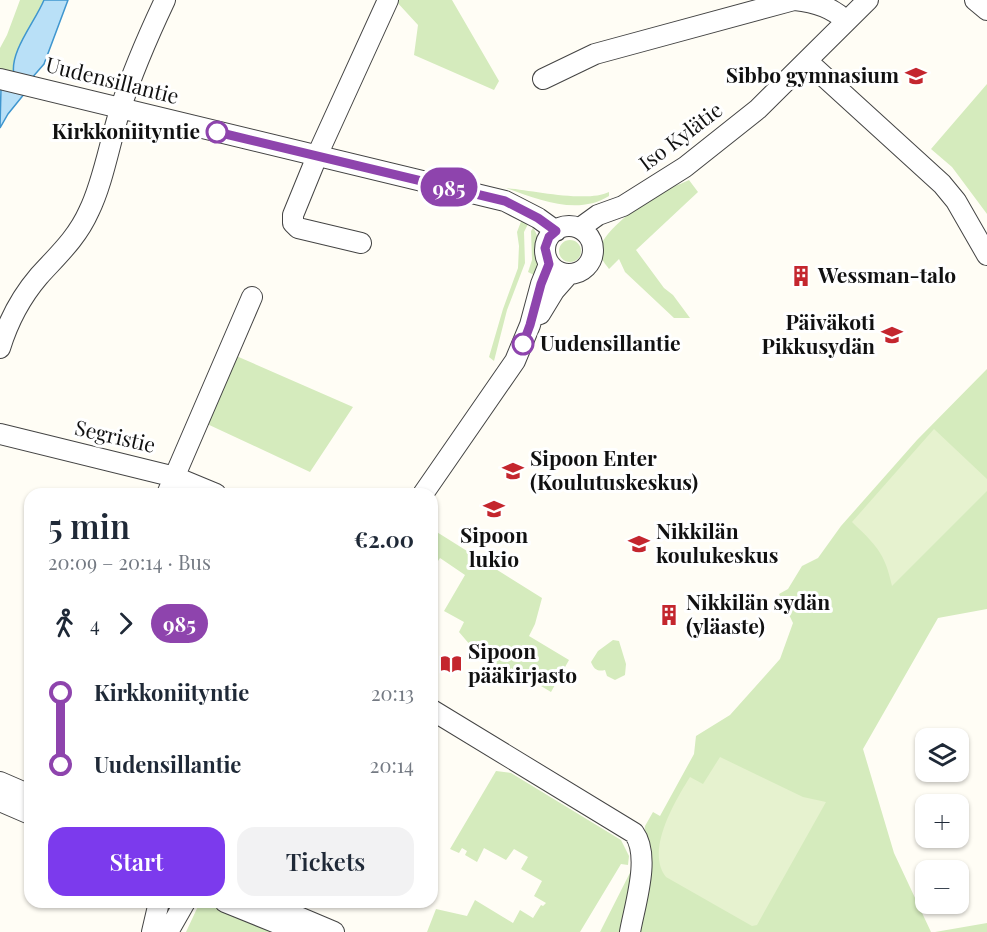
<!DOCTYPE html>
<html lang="en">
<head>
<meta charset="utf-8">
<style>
	:root { --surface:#fff; --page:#f2f2f3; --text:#1f2937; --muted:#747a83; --accent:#7c3aed }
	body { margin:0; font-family:"Playfair Display",serif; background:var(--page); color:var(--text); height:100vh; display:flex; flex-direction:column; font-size:22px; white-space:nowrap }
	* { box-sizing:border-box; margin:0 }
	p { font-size:20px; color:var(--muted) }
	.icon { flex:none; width:33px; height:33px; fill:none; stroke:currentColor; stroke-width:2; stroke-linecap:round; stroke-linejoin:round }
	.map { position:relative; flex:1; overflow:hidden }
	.side { position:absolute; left:24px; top:488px; width:414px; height:420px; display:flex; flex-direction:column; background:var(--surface); border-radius:18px; box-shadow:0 2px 4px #0004 }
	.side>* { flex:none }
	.badge { padding:0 12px; border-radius:20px; font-size:21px; line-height:39px }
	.tools { position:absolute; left:915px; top:728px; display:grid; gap:12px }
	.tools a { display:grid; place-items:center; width:54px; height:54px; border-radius:12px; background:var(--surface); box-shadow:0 2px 4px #0004; font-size:30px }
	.map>.badge { position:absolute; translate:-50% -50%; box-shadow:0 0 0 3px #fff }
	.legs { display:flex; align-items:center; gap:9px; height:66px; padding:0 24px; font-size:20px }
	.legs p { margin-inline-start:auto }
	.summary { display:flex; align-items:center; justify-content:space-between; height:102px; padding:0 24px }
	h1 { font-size:33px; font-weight:600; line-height:45px }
	.cta { display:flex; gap:12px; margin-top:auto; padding:12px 24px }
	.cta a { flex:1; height:69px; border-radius:18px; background:var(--accent); color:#fff; font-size:24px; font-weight:600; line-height:69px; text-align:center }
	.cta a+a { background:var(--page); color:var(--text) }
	ul { padding:0 24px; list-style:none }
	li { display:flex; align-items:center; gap:21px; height:72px; font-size:22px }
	li i { display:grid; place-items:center; width:9px; height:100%; margin:0 8px; background:currentColor }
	li i::after { content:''; width:15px; height:15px; margin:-8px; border:4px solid; border-radius:50%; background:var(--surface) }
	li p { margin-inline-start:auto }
	li:first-child i { background:linear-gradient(#0000 50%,currentColor 0) }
	li:last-child i { background:linear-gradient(currentColor 50%,#0000 0) }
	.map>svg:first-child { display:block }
</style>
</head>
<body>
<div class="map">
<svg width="987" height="932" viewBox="0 0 987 932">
	<rect width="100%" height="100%" fill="#fffdf5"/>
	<path fill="#d5ebbd" d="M 20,0 L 44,0 L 14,75 L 0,72 L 0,48 L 7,35 Z
		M 395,0 L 452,0 L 499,81 L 494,90 L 414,55 L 418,25 Z
		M 987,84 L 987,214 L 952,167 L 931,149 Z
		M 689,180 L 698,192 L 636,250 L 664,288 L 673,295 L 690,318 L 674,318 L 625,272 L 619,259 L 609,269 C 604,262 598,256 600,248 C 604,231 643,201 658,193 C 668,188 679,185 689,180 Z
		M 506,188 C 531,190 587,203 609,192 L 609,196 C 577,216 538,199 506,188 Z
		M 522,219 L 529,222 L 524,232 L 525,263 L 507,310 L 494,361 L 489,357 L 503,309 L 518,268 L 519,246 L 517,232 Z
		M 533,228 C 542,239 539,262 536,276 L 528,272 L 532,260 L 531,231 Z
		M559 251a11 11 0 1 1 22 0a11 11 0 1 1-22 0Z
		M 234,355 L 353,407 L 310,472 L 205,423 Z
		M 987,369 L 987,609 L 938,618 L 863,749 L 894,853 L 931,932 L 600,932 L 642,849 L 645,826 L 653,812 L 660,816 L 694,754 L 696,736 L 730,715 L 780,659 L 793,623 L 779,594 L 788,589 L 802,566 L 818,558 L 841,526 L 917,440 Z
		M 432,529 L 542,598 L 535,624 L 529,636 L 569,660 L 551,692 L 511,668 L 508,673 L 477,653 L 459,632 L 464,622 L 444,611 L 465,575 L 440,558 L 432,570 Z
		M 613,640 L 619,641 L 626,664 L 625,675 L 615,680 L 607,676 L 605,670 C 597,672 594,669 591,662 L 598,651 Z
		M 496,771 L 511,773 L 621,840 L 629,856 L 628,865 L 621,864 L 580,932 L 427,932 L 436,909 L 467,916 L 475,900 L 513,923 L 520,910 L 533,918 L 541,905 L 543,906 L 546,903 L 534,896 L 542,881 L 521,869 L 528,857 L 514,849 L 506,860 L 484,848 L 477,862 L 465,855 L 467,851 L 462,848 L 459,853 L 450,849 Z
		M 200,902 L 223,905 L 285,932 L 186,932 Z
		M 987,923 L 987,932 L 935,932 Z"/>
	<path fill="#e6f2cf" d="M 934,429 L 987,479 L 987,491 L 892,586 C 885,553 876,545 852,522 Z
		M 720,757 L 803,797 L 826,802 L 757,925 L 752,926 L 666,877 C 645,851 675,801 690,777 L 703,784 Z"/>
	<path fill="#b9e0f7" stroke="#3f96cf" stroke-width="1.5" d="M 44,0 L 68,0 L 44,64 L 31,79 L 14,75 C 9,52 35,22 44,0 Z
		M 1,88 L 25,93 L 8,114 L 0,128 Z"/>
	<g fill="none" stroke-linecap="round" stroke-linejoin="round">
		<defs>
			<path id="minor" d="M 795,0 C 815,2 832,7 846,21
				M 975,0 L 987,10
				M 807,61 L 942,184 L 956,201 L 987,255
				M 0,79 L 505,201 L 538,218 L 556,231
				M 543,79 L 595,54 L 794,0
				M545 250a24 24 0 1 1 48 0a24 24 0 1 1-48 0Z
				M 580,228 L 598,215 L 623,206 L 685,167 L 758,109 L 868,0
				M 361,243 L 298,228 L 293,223 L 293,215 L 320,149 L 388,0
				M 540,314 L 554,291 L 569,274
				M 0,348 C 8,322 21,297 39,276 C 58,255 77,238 89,211 C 103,183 110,141 120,110 C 132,73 148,36 165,0
				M 0,434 L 175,477 L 216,494
				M 167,494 L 252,297
				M 423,494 L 515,361 L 530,325 L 541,284 L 549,264
				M 432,710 L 634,833 C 651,856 635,904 630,932
				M 0,782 L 30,795
				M 0,801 L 30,814
				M 225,902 L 299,932
				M 263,902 L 334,932
				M 152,932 L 159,902
				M 168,932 L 185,902"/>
		</defs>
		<use href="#minor" stroke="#444" stroke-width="22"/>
		<use href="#minor" stroke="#fff" stroke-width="20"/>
	</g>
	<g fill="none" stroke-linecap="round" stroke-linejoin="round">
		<defs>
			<path id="line-1" d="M 217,132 L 505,201 L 538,218 L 556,231 L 549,237 L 545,248 L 549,264 L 541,284 L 530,325 L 523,344"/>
		</defs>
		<use href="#line-1" stroke="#fff" stroke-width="14"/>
		<use href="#line-1" stroke="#8e44ad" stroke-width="9"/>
	</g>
	<defs>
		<symbol id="school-bare" viewBox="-9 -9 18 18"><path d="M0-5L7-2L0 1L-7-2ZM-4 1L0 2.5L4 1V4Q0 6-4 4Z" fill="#c4262e" stroke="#fff" stroke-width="2.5" paint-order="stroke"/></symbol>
		<symbol id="building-bare" viewBox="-9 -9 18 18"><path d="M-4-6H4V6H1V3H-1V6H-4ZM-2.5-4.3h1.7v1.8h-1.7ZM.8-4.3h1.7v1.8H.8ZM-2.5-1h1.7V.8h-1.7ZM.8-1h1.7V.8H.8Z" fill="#c4262e" stroke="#fff" stroke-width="2.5" paint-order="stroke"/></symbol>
		<symbol id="library-bare" viewBox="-9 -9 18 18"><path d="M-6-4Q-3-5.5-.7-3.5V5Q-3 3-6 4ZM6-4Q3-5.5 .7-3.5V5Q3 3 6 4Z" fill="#c4262e" stroke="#fff" stroke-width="2.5" paint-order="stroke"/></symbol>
	</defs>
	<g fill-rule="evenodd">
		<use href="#school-bare" x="901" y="61" width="30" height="30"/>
		<use href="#building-bare" x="786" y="261" width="30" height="30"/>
		<use href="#school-bare" x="877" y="320" width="30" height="30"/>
		<use href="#school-bare" x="498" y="456" width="30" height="30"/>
		<use href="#school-bare" x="479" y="494" width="30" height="30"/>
		<use href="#school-bare" x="624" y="529" width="30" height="30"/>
		<use href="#building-bare" x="654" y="600" width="30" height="30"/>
		<use href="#library-bare" x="436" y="649" width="30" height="30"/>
	</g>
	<g fill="#fff" stroke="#8e44ad" stroke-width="3">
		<circle cx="217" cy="132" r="10"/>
		<circle cx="523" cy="344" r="10"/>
	</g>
	<g text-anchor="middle" stroke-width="6" stroke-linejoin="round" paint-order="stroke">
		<g font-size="21" font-weight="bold" fill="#111" stroke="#fff" text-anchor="start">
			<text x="899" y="83" text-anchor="end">Sibbo gymnasium</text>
			<text x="818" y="283">Wessman-talo</text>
			<text x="875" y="330" text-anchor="end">Päiväkoti<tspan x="875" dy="24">Pikkusydän</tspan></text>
			<text x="530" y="466">Sipoon Enter<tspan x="530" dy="24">(Koulutuskeskus)</tspan></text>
			<text x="656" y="539">Nikkilän<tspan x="656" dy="24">koulukeskus</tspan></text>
			<text x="494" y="543" text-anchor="middle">Sipoon<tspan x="494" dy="24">lukio</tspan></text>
			<text x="686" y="610">Nikkilän sydän<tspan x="686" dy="24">(yläaste)</tspan></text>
			<text x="468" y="659">Sipoon<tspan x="468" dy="24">pääkirjasto</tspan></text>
		</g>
		<g font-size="21" fill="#111" stroke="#fff">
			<text transform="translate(112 81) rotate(14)" y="7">Uudensillantie</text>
			<text transform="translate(681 137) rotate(-37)" y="7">Iso Kylätie</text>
			<text transform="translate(115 437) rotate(13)" y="7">Segristie</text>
		</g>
		<g font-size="21" font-weight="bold" fill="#111" stroke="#fff" text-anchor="end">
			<text x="200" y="139">Kirkkoniityntie</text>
			<text x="540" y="351" text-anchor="start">Uudensillantie</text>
		</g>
	</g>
</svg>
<div class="tools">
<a><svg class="icon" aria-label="layers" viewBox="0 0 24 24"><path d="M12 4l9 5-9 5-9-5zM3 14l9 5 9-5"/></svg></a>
<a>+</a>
<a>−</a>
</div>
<b class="badge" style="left:449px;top:187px;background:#8e44ad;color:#fff">985</b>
<section class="side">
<div class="summary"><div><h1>5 min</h1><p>20:09 – 20:14 · Bus</p></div><b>€2.00</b></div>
<div class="legs"><svg class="icon" aria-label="walk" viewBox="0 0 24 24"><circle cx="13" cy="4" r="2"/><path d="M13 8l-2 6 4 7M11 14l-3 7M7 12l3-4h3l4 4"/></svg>4<svg class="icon" aria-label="forward" viewBox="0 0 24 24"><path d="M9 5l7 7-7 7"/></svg><b class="badge" style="background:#8e44ad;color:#fff">985</b></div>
<ul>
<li><i style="color:#8e44ad"></i><b>Kirkkoniityntie</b><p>20:13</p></li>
<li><i style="color:#8e44ad"></i><b>Uudensillantie</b><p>20:14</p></li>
</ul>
<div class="cta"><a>Start</a><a>Tickets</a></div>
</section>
</div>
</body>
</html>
